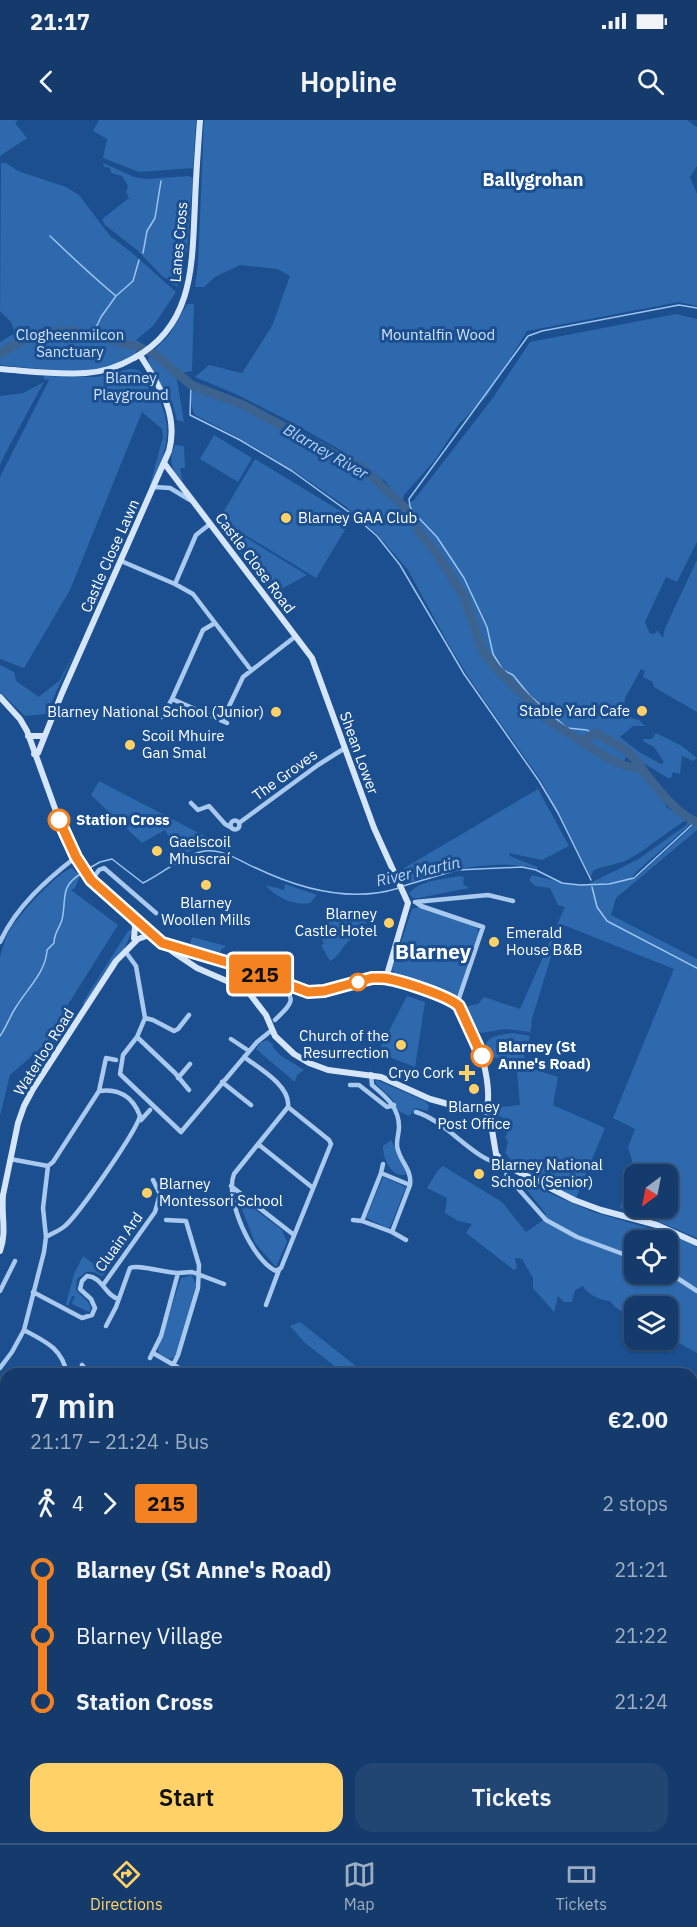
<!DOCTYPE html>
<html lang="en">
<head>
<meta charset="utf-8">
<style>
	:root { --surface:#143b6b; --page:#214673; --text:#f1f3f6; --muted:#9dadc1; --line:#33557e; --accent:#ffd166 }
	body { margin:0; font-family:"IBM Plex Sans",sans-serif; background:var(--page); color:var(--text); height:100vh; display:flex; flex-direction:column; font-size:22px; white-space:nowrap }
	* { box-sizing:border-box; margin:0 }
	p { font-size:20px; color:var(--muted) }
	.icon { flex:none; width:33px; height:33px; fill:none; stroke:currentColor; stroke-width:2; stroke-linecap:round; stroke-linejoin:round }
	.map { position:relative; flex:1; overflow:hidden }
	.drawer { position:absolute; left:0px; top:1248px; width:698px; height:476px; display:flex; flex-direction:column; background:var(--surface); border-radius:18px 18px 0 0; box-shadow:0 2px 4px #0004,0 0 0 2px var(--line) }
	.drawer>* { flex:none }
	.badge { padding:0 12px; border-radius:4px; font-size:21px; line-height:39px }
	.needle { width:39px; rotate:212deg }
	.fabs { position:absolute; left:624px; top:1044px; display:grid; gap:12px }
	.fabs a { display:grid; place-items:center; width:54px; height:54px; border-radius:12px; background:var(--surface); box-shadow:0 2px 4px #0004,0 0 0 2px var(--line); font-size:30px }
	.map>.badge { position:absolute; translate:-50% -50%; box-shadow:0 0 0 3px #fff }
	.legs { display:flex; align-items:center; gap:9px; height:66px; padding:0 30px; font-size:20px }
	.legs p { margin-inline-start:auto }
	.head { display:flex; align-items:center; justify-content:space-between; height:102px; padding:0 30px }
	h1 { font-size:33px; font-weight:600; line-height:45px }
	.button { display:flex; gap:12px; margin-top:auto; padding:12px 30px }
	.button a { flex:1; height:69px; border-radius:18px; background:var(--accent); color:#111; font-size:24px; font-weight:600; line-height:69px; text-align:center }
	.button a+a { background:var(--page); color:var(--text) }
	ul { padding:0 30px; list-style:none }
	li { display:flex; align-items:center; gap:21px; height:66px; font-size:22px }
	li i { display:grid; place-items:center; width:9px; height:100%; margin:0 8px; background:currentColor }
	li i::after { content:''; width:15px; height:15px; margin:-8px; border:4px solid; border-radius:50%; background:var(--surface) }
	li p { margin-inline-start:auto }
	li:first-child i { background:linear-gradient(#0000 50%,currentColor 0) }
	li:last-child i { background:linear-gradient(currentColor 50%,#0000 0) }
	.status { display:flex; justify-content:space-between; align-items:center; height:42px; padding:0 30px; background:var(--surface); direction:ltr }
	.status svg { height:16px; fill:currentColor }
	header { display:flex; justify-content:space-between; align-items:center; height:78px; padding:0 30px; background:var(--surface); font-size:27px; font-weight:600 }
	.tabs { display:flex; justify-content:space-around; align-items:center; height:84px; border-top:2px solid var(--line); background:var(--surface); font-size:16px; color:var(--muted) }
	.tabs a { display:grid; justify-items:center; gap:3px }
	.tabs .selected { color:var(--accent) }
	.map>svg:first-child { display:block }
</style>
</head>
<body>
<div class="status"><b>21:17</b><svg viewBox="0 0 49 12"><path d="M0 12V9h3v3zM5 12V6h3v6zM10 12V3h3v9zM15 12V0h3v12zM26 1h20v11H26zM47 4h2v5h-2z"/></svg></div>
<header><svg class="icon" aria-label="back" viewBox="0 0 24 24"><path d="M15 5l-7 7 7 7"/></svg>Hopline<svg class="icon" aria-label="search" viewBox="0 0 24 24"><circle cx="10" cy="10" r="6"/><path d="M15 15l6 6"/></svg></header>
<div class="map">
<svg width="697" height="1723" viewBox="0 0 697 1723">
	<rect width="100%" height="100%" fill="#1b4f8f"/>
	<path fill="#2e69ad" fill-rule="evenodd" d="M 0,0 L 18,0 L 15,3 L 27,18 L 0,36 Z
		M 99,0 L 196,0 L 193,48 L 139,52 L 103,38 L 107,19 L 93,11 Z
		M 204,0 L 687,0 L 697,7 L 697,46 L 690,57 L 697,74 L 697,186 L 679,182 L 527,211 L 487,276 L 459,304 L 434,341 L 404,375 L 402,383 L 385,361 L 337,328 L 291,302 L 238,275 L 195,257 L 209,245 L 242,253 L 272,206 L 290,156 L 277,149 L 240,145 L 215,157 L 204,167 L 195,167 L 198,145 Z
		M 1,43 L 6,43 L 18,51 L 66,67 L 79,75 L 110,116 L 131,132 L 176,172 L 154,205 L 136,220 L 141,223 C 139,227 137,232 134,235 C 103,260 37,248 0,245 L 0,222 L 15,213 L 11,202 L 0,191 Z
		M 103,43 L 134,57 L 146,59 L 189,56 L 193,58 L 187,130 L 177,167 L 162,156 L 137,130 L 105,105 L 102,99 L 129,78 L 126,72 L 128,66 L 122,56 L 111,53 L 110,48 L 104,47 Z
		M 187,184 L 194,184 L 192,251 L 176,254 L 184,302 L 177,300 L 172,282 L 155,255 L 148,240 L 151,233 L 169,215 Z
		M 676,194 L 697,199 L 697,422 L 677,462 L 666,457 L 645,502 L 650,514 L 656,513 L 657,510 L 663,518 L 665,508 L 697,440 L 697,592 L 654,567 L 653,562 L 643,557 L 645,551 L 641,549 L 625,578 L 624,587 L 628,597 L 639,600 L 645,606 L 633,606 L 620,617 L 639,632 L 661,644 L 664,642 L 654,627 L 643,621 L 643,619 L 652,619 L 656,613 L 682,626 L 697,638 L 693,641 L 682,636 L 680,654 L 673,652 L 671,658 L 668,658 L 640,641 L 608,617 L 607,621 L 626,636 L 624,642 L 595,629 L 551,599 L 508,559 L 483,530 L 464,476 L 405,387 L 414,380 L 492,279 L 530,222 Z
		M 129,249 C 141,248 144,254 150,263 C 179,309 166,330 147,376 L 163,317 L 162,309 L 142,292 L 70,470 L 24,548 L 0,539 L 0,357 L 49,260 L 44,259 L 44,256 L 96,257 Z
		M 44,262 L 5,334 L 0,345 L 0,276 L 23,273 Z
		M 194,268 L 288,309 L 319,329 L 356,350 L 374,363 L 398,385 L 439,440 L 465,488 L 481,531 L 497,551 L 548,601 L 600,636 L 623,647 L 640,651 L 663,679 L 667,688 L 685,697 L 685,701 C 666,712 649,728 629,739 C 618,745 603,745 593,751 L 591,757 L 542,662 L 469,558 L 450,527 L 408,450 L 377,414 L 345,386 L 296,352 L 241,319 L 195,295 C 191,288 190,275 194,268 Z
		M 214,315 L 252,338 L 238,362 L 200,339 Z
		M 175,325 L 184,326 L 185,348 L 180,348 L 183,361 C 171,350 168,340 175,325 Z
		M 255,339 L 352,398 L 316,458 L 219,399 Z
		M 224,404 L 307,455 L 272,474 L 220,407 Z
		M 77,527 L 46,594 L 25,596 L 0,572 L 0,545 L 14,552 L 16,561 L 39,577 L 60,560 Z
		M 99,661 L 220,724 L 219,727 C 203,725 193,729 179,737 L 180,735 L 165,710 L 142,723 L 91,675 Z
		M 538,669 L 569,726 L 542,740 L 509,733 L 510,736 L 537,747 L 537,749 C 499,738 444,750 408,763 L 403,760 L 401,750 Z
		M 690,700 L 693,702 L 636,752 L 631,759 L 635,759 L 695,704 L 697,704 L 697,710 L 616,778 L 611,795 L 697,839 L 697,1118 L 655,1100 L 620,1088 L 633,1044 L 628,1027 L 635,1009 L 613,998 L 674,849 L 561,804 L 531,902 L 532,904 L 530,912 L 505,909 L 481,913 L 474,908 L 463,887 L 478,884 L 484,877 L 520,889 L 565,787 L 558,785 L 550,768 L 535,766 L 529,760 L 532,755 L 567,764 L 586,765 L 637,740 L 685,706 ZM 634,1054 L 668,1054 L 668,1088 L 634,1088 Z
		M 72,748 L 80,756 L 75,768 L 71,770 L 118,805 L 52,910 L 48,922 L 10,955 L 0,996 L 0,837 C 2,830 4,822 7,815 C 14,800 57,752 72,748 Z
		M 461,756 L 464,757 L 463,764 L 469,768 L 419,778 L 413,778 L 409,774 C 418,760 445,759 461,756 Z
		M 285,764 L 317,775 L 310,783 C 294,786 277,778 265,765 L 284,770 Z
		M 419,787 L 476,806 L 479,813 L 458,875 L 453,876 L 397,857 L 392,849 L 412,789 Z
		M 332,797 L 333,799 L 368,800 C 362,811 352,817 344,826 C 339,833 338,837 330,841 L 321,825 L 324,824 L 322,819 L 314,814 Z
		M 133,810 L 125,827 L 103,854 L 84,886 L 83,882 L 128,811 Z
		M 192,817 L 226,826 L 221,830 L 219,837 L 168,818 L 190,824 Z
		M 407,876 L 425,882 L 415,947 L 384,935 L 381,926 Z
		M 513,913 L 530,916 L 523,942 L 525,946 L 558,957 L 553,985 L 605,1008 L 576,1078 L 520,1050 L 505,1033 L 508,1022 L 505,1016 L 507,1015 L 505,999 L 495,994 L 493,985 L 500,987 L 520,985 L 516,940 L 488,937 C 479,916 498,915 513,913 Z
		M 267,920 L 274,925 L 272,926 L 280,935 L 304,950 L 297,955 L 295,962 L 256,929 L 260,923 Z
		M 377,960 L 425,981 L 429,986 L 428,991 L 416,988 L 409,996 L 397,990 L 392,979 L 376,964 L 375,961 Z
		M 391,1020 L 409,1054 C 392,1060 383,1040 383,1026 Z
		M 443,1046 L 502,1082 L 526,1112 L 542,1101 L 546,1094 L 519,1060 L 593,1092 L 676,1116 L 697,1127 L 697,1233 L 668,1217 L 668,1186 L 634,1186 L 634,1199 L 615,1187 L 610,1181 C 601,1181 587,1174 583,1166 L 575,1170 L 572,1182 L 564,1182 L 558,1176 L 554,1192 L 533,1168 L 533,1158 L 522,1139 L 515,1138 L 517,1148 L 514,1150 L 466,1113 L 472,1104 L 458,1101 L 445,1093 L 447,1078 L 427,1068 L 438,1050 ZM 634,1120 L 668,1120 L 668,1154 L 634,1154 Z
		M 383,1057 L 406,1067 L 390,1107 L 388,1108 L 366,1098 Z
		M 237,1076 L 282,1110 L 287,1122 L 276,1147 L 255,1123 Z
		M 83,1136 L 106,1153 L 102,1156 L 94,1152 L 86,1152 L 77,1159 L 76,1170 L 89,1183 L 91,1189 L 89,1192 L 72,1184 L 75,1176 L 72,1176 L 68,1186 L 66,1184 L 74,1154 Z
		M 192,1155 L 196,1165 L 177,1233 L 174,1237 L 170,1239 L 159,1234 L 158,1229 L 181,1158 Z
		M 300,1202 L 366,1254 L 345,1254 L 305,1223 L 290,1206 Z
		M 6,1346 L 6,1499 L 0,1500 L 0,1350 Z
		M 697,1446 L 697,1723 L 311,1723 L 309,1718 L 692,1718 L 692,1470 Z
		M 6,1524 L 6,1585 L 0,1585 L 0,1525 Z
		M 0,1629 L 6,1629 L 6,1718 L 19,1718 L 18,1723 L 0,1723 Z
		M 59,1718 L 162,1718 L 133,1723 L 58,1723 Z"/>
	<g fill="none" stroke-linecap="round" stroke-linejoin="round">
		<path stroke="#9cc4f0" stroke-width="1.5" d="M 50,116 C 72,137 93,157 116,176
			M 143,133 L 147,111 L 155,98 L 161,61
			M 93,214 L 101,197 L 116,176 L 133,161 L 139,140
			M 191,265 L 190,295 L 240,320 L 292,351 L 353,395 L 377,416 L 400,445 L 464,554 L 539,661 L 558,693 L 591,760
			M 593,614 L 587,610 L 567,608 L 530,576 L 513,555 L 503,550 L 493,534 L 487,507 L 464,458 L 437,417 L 415,394 L 410,387 L 409,379 L 528,216 L 542,211 L 679,185 L 697,188
			M 86,750 L 100,742 L 112,739 L 143,763 C 161,754 180,738 200,732 C 220,726 239,741 256,748 C 300,769 351,783 399,768
			M 403,766 L 457,750 L 522,747 L 536,750 L 562,763 L 580,765 L 609,764 L 634,758 L 695,702
			M 592,767 L 597,787 L 607,801 L 697,848
			M 0,916 C 7,906 10,896 16,887 C 27,869 46,852 47,830 L 54,823 C 54,813 59,809 62,800 C 67,777 59,767 82,753"/>
		<path stroke="#3c6290" stroke-width="9" d="M 0,233 L 28,217 L 44,212 L 74,211 L 139,227 L 156,235 L 191,265 L 243,285 L 365,350 L 404,387 L 420,413 L 437,434 L 464,477 L 482,530 L 496,548 L 548,600 L 607,638 L 625,646 L 642,649 C 655,666 677,695 697,702
			M 582,621 L 595,613 C 611,621 634,632 642,649"/>
		<path stroke="#a9c9ee" stroke-width="4.5" d="M 154,367 L 170,368 L 190,380
			M 121,441 L 175,464 L 193,474 L 251,550
			M 175,464 L 196,415 L 210,404
			M 172,579 L 227,603
			M 136,589 L 162,597 L 172,579 L 203,510 L 215,503
			M 222,601 L 243,557 L 296,516
			M 191,683 L 198,690 L 209,686 L 225,704 L 232,708
			M230.5 705a4.5 4.5 0 1 1 9 0a4.5 4.5 0 1 1-9 0Z
			M 239,703 L 318,645 L 345,628
			M 91,761 L 99,750 L 104,748 L 156,793
			M 415,782 L 421,786 L 483,807 L 457,884
			M 415,782 L 488,775 L 513,781
			M 0,822 C 16,787 46,760 76,737
			M 125,831 L 136,846 L 145,898 L 137,917 L 123,935 L 120,954 L 181,1012 L 257,922 L 272,910
			M 145,898 L 153,900 L 174,911 L 178,909 L 189,895
			M 275,900 C 289,886 300,879 279,864 L 280,861
			M 137,917 L 175,953 L 189,970
			M 231,919 L 249,931
			M 244,937 C 259,948 291,966 288,987 L 234,1054 C 224,1078 252,1140 276,1151 L 281,1148 L 331,1024 L 329,1020 L 288,987
			M 371,954 L 372,965 C 386,977 399,987 399,1007 C 399,1015 395,1023 398,1030 C 402,1044 412,1050 410,1065 L 392,1112 L 362,1101 L 381,1053 L 410,1065
			M 178,958 L 190,944
			M 222,962 L 251,985
			M 350,965 L 359,965 L 387,987 L 394,985
			M 99,971 L 106,938 L 116,940
			M 416,992 C 449,1002 473,1041 505,1045 L 507,1056 L 546,1100 L 577,1117 L 634,1138
			M 141,1000 L 150,990
			M 258,1024 L 313,1068
			M 381,1053 L 383,1044
			M 231,1066 L 294,1115
			M 166,1100 L 186,1101 L 199,1145 L 198,1168 L 178,1235 L 173,1245
			M 353,1100 L 362,1101
			M 392,1112 L 406,1120
			M 46,1117 C 53,1113 61,1110 66,1105 C 80,1092 136,1012 140,996 C 133,977 119,968 99,971 L 53,1042 L 48,1046
			M 668,1152 L 697,1171
			M 178,1153 L 192,1152 L 224,1164
			M 103,1165 L 155,1092 L 160,1074 L 153,1060
			M 0,1171 L 15,1141
			M 33,1172 L 82,1198 L 92,1195 L 95,1188 L 91,1179 L 80,1169 L 82,1161 L 87,1156 C 103,1157 105,1176 119,1179
			M 266,1185 L 279,1150
			M 106,1206 L 116,1187 L 130,1148 C 138,1144 165,1153 178,1153 L 161,1216 L 150,1238
			M 24,1210 C 46,1222 62,1228 67,1254
			M 153,1233 L 186,1252
			M 82,1245 L 90,1254
			M 0,1248 L 12,1232 L 24,1210 L 44,1132 L 46,1117 L 43,1088 L 48,1046 L 10,1039
			M 0,1284 L 6,1291
			M 51,1723 L 52,1718"/>
		<path stroke="#d6e6fa" stroke-width="6" d="M 0,249 C 28,251 58,255 86,253 C 103,252 120,246 134,238 C 195,205 192,142 195,82 C 196,55 198,27 200,0
			M 164,343 L 312,538 L 374,708 L 408,783 L 386,858
			M 0,577 L 20,599 L 27,611 L 57,694 L 76,737 L 91,761 L 173,832 L 197,848 L 236,865 L 249,873 L 266,895 L 275,916 L 294,934 L 309,943 L 328,950 L 381,957 L 430,979 L 455,986 L 486,991
			M 28,616 L 44,616
			M 34,634 L 38,633 L 62,573 L 169,331 C 179,294 159,265 140,235
			M 133,799 L 135,807 L 134,818
			M 162,823 L 233,844 L 308,872 L 324,871 L 372,858 L 386,858 L 454,881 C 474,898 495,966 486,991 L 490,998 L 496,1034 L 505,1045 L 574,1080 L 601,1090 L 657,1105 L 697,1123
			M 0,1131 C 7,1112 1,1095 3,1075 L 18,1003 L 24,986 L 33,969 L 116,841 L 138,819 L 152,814"/>
	</g>
	<g fill="none" stroke-linecap="round" stroke-linejoin="round">
		<defs>
			<path id="line-1" d="M 59,700 L 76,737 L 91,760 L 162,823 L 233,844 L 308,872 L 324,871 L 372,858 L 382,858 C 397,859 449,876 459,886 L 482,936"/>
		</defs>
		<use href="#line-1" stroke="#fff" stroke-width="14"/>
		<use href="#line-1" stroke="#f58220" stroke-width="9"/>
	</g>
	<g fill="#ffd166" stroke="#1b4f8f" stroke-width="2">
		<circle cx="286" cy="398" r="6"/>
		<circle cx="642" cy="591" r="6"/>
		<circle cx="276" cy="592" r="6"/>
		<circle cx="130" cy="625" r="6"/>
		<circle cx="157" cy="731" r="6"/>
		<circle cx="206" cy="765" r="6"/>
		<circle cx="389" cy="803" r="6"/>
		<circle cx="494" cy="822" r="6"/>
		<circle cx="401" cy="925" r="6"/>
		<path d="M464 944h6v6h6v6h-6v6h-6v-6h-6v-6h6z"/>
		<circle cx="474" cy="969" r="6"/>
		<circle cx="479" cy="1054" r="6"/>
		<circle cx="147" cy="1073" r="6"/>
	</g>
	<g fill="#fff" stroke="#f58220" stroke-width="3">
		<circle cx="59" cy="700" r="10"/>
		<circle cx="358" cy="862" r="8"/>
		<circle cx="482" cy="936" r="10"/>
	</g>
	<g text-anchor="middle" stroke-width="6" stroke-linejoin="round" paint-order="stroke">
		<g font-size="15" fill="#fff" stroke="#1b4f8f">
			<text transform="translate(179 122) rotate(-85)" y="5">Lanes Cross</text>
			<text transform="translate(110 436) rotate(-66)" y="5">Castle Close Lawn</text>
			<text transform="translate(255 443) rotate(53)" y="5">Castle Close Road</text>
			<text transform="translate(359 633) rotate(70)" y="5">Shean Lower</text>
			<text transform="translate(285 655) rotate(-36)" y="5">The Groves</text>
			<text transform="translate(44 932) rotate(-58)" y="5">Waterloo Road</text>
			<text transform="translate(119 1122) rotate(-54)" y="5">Cluain Ard</text>
		</g>
		<g font-size="15" fill="#cfe3fa" stroke="#1b4f8f">
			<text x="70" y="220">Clogheenmilcon<tspan x="70" dy="17">Sanctuary</tspan></text>
			<text x="438" y="220">Mountalfin Wood</text>
			<text x="131" y="263">Blarney<tspan x="131" dy="17">Playground</tspan></text>
		</g>
		<g font-size="15" fill="#fff" stroke="#1b4f8f" text-anchor="start">
			<text x="298" y="403">Blarney GAA Club</text>
			<text x="630" y="596" text-anchor="end">Stable Yard Cafe</text>
			<text x="264" y="597" text-anchor="end">Blarney National School (Junior)</text>
			<text x="142" y="621">Scoil Mhuire<tspan x="142" dy="17">Gan Smal</tspan></text>
			<text x="169" y="727">Gaelscoil<tspan x="169" dy="17">Mhuscraí</tspan></text>
			<text x="206" y="788" text-anchor="middle">Blarney<tspan x="206" dy="17">Woollen Mills</tspan></text>
			<text x="377" y="799" text-anchor="end">Blarney<tspan x="377" dy="17">Castle Hotel</tspan></text>
			<text x="506" y="818">Emerald<tspan x="506" dy="17">House B&amp;B</tspan></text>
			<text x="389" y="921" text-anchor="end">Church of the<tspan x="389" dy="17">Resurrection</tspan></text>
			<text x="454" y="958" text-anchor="end">Cryo Cork</text>
			<text x="474" y="992" text-anchor="middle">Blarney<tspan x="474" dy="17">Post Office</tspan></text>
			<text x="491" y="1050">Blarney National<tspan x="491" dy="17">School (Senior)</tspan></text>
			<text x="159" y="1069">Blarney<tspan x="159" dy="17">Montessori School</tspan></text>
		</g>
		<g font-size="15" font-weight="bold" fill="#fff" stroke="#1b4f8f" text-anchor="start">
			<text x="76" y="705">Station Cross</text>
			<text x="498" y="932">Blarney (St<tspan x="498" dy="17">Anne's Road)</tspan></text>
		</g>
		<g font-size="16" font-style="italic" fill="#b5d3f5" stroke="#1b4f8f">
			<text transform="translate(326 331) rotate(30)" y="6">Blarney River</text>
			<text transform="translate(418 751) rotate(-13)" y="6">River Martin</text>
		</g>
		<g font-size="18" font-weight="bold" fill="#fff" stroke="#1b4f8f">
			<text x="533" y="66">Ballygrohan</text>
		</g>
		<g font-size="21" font-weight="bold" fill="#fff" stroke="#1b4f8f">
			<text x="433" y="839">Blarney</text>
		</g>
	</g>
</svg>
<div class="fabs">
<a><svg class="needle" viewBox="-14 -14 28 28"><path d="M0-13l5 13h-10z" fill="#e53935"/><path d="M0 13l5-13h-10z" fill="#9dadc1"/></svg></a>
<a><svg class="icon" aria-label="locate" viewBox="0 0 24 24"><circle cx="12" cy="12" r="6"/><path d="M12 2v4M12 18v4M2 12h4M18 12h4"/></svg></a>
<a><svg class="icon" aria-label="layers" viewBox="0 0 24 24"><path d="M12 4l9 5-9 5-9-5zM3 14l9 5 9-5"/></svg></a>
</div>
<b class="badge" style="left:260px;top:854px;background:#f58220;color:#111">215</b>
<section class="drawer">
<div class="head"><div><h1>7 min</h1><p>21:17 – 21:24 · Bus</p></div><b>€2.00</b></div>
<div class="legs"><svg class="icon" aria-label="walk" viewBox="0 0 24 24"><circle cx="13" cy="4" r="2"/><path d="M13 8l-2 6 4 7M11 14l-3 7M7 12l3-4h3l4 4"/></svg>4<svg class="icon" aria-label="forward" viewBox="0 0 24 24"><path d="M9 5l7 7-7 7"/></svg><b class="badge" style="background:#f58220;color:#111">215</b><p>2 stops</p></div>
<ul>
<li><i style="color:#f58220"></i><b>Blarney (St Anne's Road)</b><p>21:21</p></li>
<li><i style="color:#f58220"></i><span>Blarney Village</span><p>21:22</p></li>
<li><i style="color:#f58220"></i><b>Station Cross</b><p>21:24</p></li>
</ul>
<div class="button"><a>Start</a><a>Tickets</a></div>
</section>
</div>
<nav class="tabs">
<a class="selected"><svg class="icon" aria-label="directions" viewBox="0 0 24 24"><path d="M12 3l9 9-9 9-9-9zM9 14v-3h6M13 9l2 2-2 2"/></svg>Directions</a>
<a><svg class="icon" aria-label="map" viewBox="0 0 24 24"><path d="M3 6l6-2 6 2 6-2v14l-6 2-6-2-6 2zM9 4v14M15 6v14"/></svg>Map</a>
<a><svg class="icon" aria-label="tickets" viewBox="0 0 24 24"><path d="M3 7h18v10H3zM15 7v10"/></svg>Tickets</a>
</nav>
</body>
</html>
